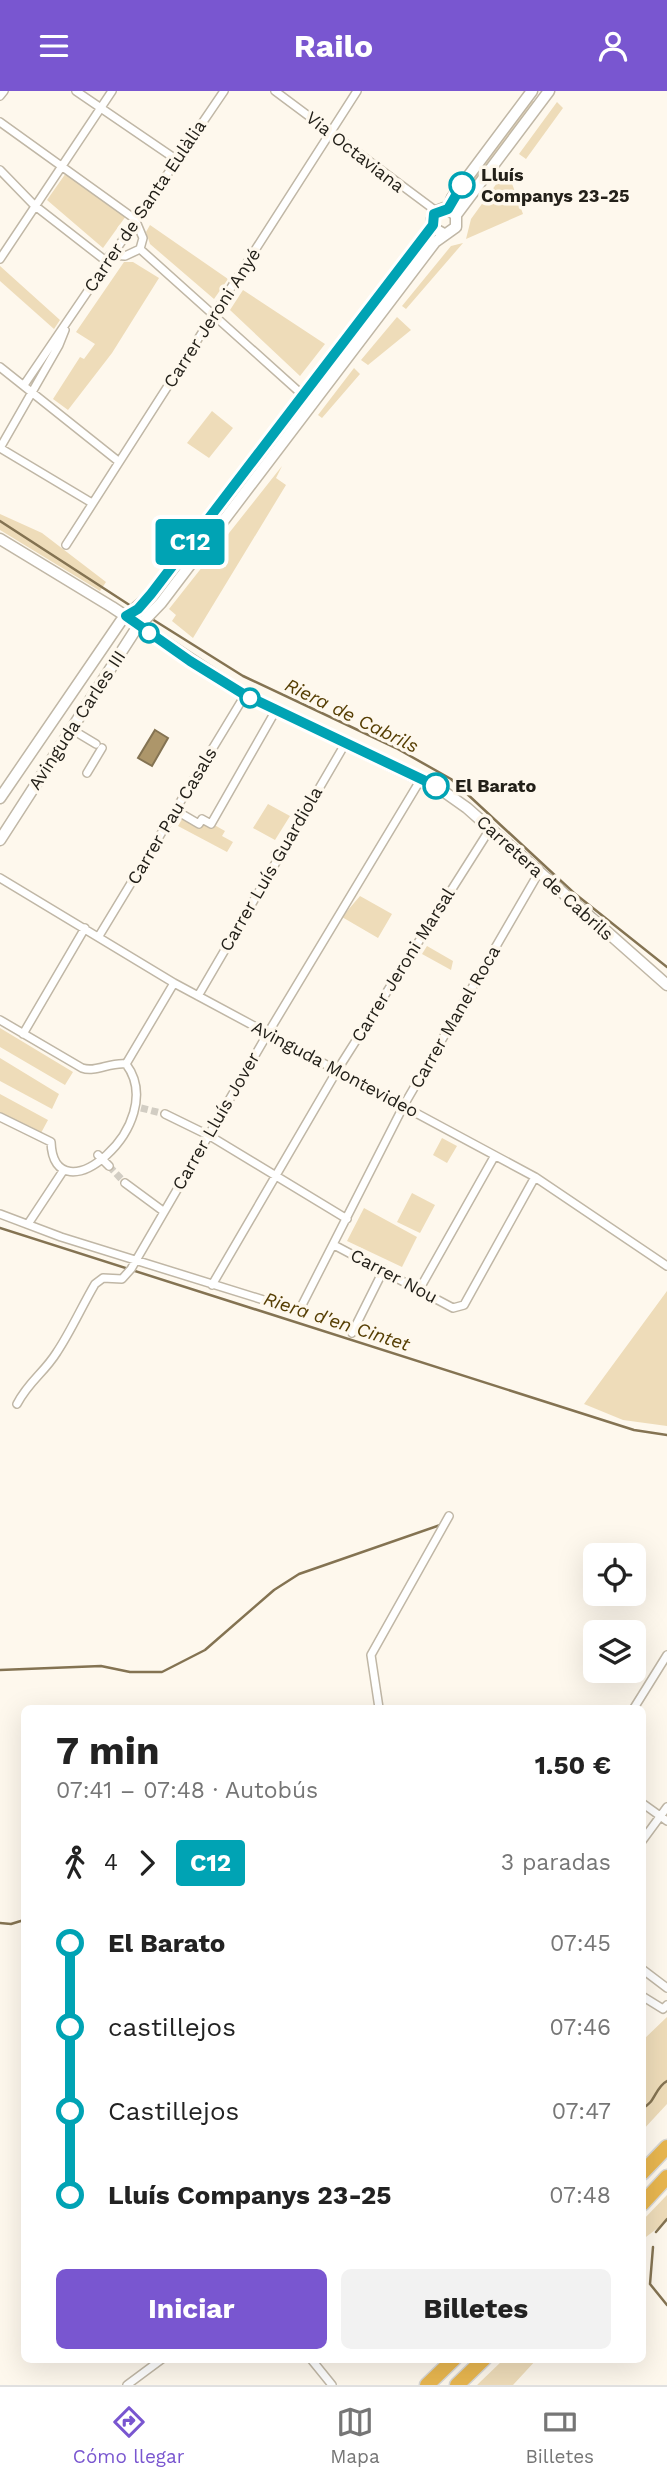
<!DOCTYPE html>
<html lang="es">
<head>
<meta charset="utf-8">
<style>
	:root { --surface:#fff; --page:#f2f2f2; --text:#222; --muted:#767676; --line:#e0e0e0; --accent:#7956d0 }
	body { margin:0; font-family:"Work Sans",sans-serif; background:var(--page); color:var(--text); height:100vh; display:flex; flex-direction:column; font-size:26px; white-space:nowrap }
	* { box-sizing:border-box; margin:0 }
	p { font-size:23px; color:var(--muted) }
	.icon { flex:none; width:38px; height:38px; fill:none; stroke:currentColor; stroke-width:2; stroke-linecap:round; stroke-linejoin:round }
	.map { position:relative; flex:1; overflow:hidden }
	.sheet { position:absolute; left:21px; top:1614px; width:625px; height:658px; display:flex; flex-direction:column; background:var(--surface); border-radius:10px; box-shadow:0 7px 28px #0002 }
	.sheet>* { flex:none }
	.badge { padding:0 14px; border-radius:5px; font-size:24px; line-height:46px }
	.controls { position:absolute; left:583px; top:1452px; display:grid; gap:14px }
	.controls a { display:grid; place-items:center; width:63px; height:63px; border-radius:10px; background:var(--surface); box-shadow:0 7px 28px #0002; font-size:35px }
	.map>.badge { position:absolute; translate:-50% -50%; box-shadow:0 0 0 4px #fff }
	.legs { display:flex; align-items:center; gap:10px; height:77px; padding:0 35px; font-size:23px }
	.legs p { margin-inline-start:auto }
	.summary { display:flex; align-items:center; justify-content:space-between; height:119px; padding:0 35px }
	h1 { font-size:38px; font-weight:700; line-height:52px }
	.primary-button { display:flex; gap:14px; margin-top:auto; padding:14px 35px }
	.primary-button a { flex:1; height:80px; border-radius:10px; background:var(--accent); color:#fff; font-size:28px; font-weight:700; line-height:80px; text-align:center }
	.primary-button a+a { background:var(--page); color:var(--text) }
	ul { padding:0 35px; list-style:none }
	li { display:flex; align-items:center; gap:24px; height:84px; font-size:26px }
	li i { display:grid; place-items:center; width:10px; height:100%; margin:0 9px; background:currentColor }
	li i::after { content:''; width:18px; height:18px; margin:-9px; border:5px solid; border-radius:50%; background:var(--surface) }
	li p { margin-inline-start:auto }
	li:first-child i { background:linear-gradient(#0000 50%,currentColor 0) }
	li:last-child i { background:linear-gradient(currentColor 50%,#0000 0) }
	header { display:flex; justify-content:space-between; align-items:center; height:91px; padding:0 35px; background:var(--accent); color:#fff; font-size:32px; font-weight:700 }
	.tabs { display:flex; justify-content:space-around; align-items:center; height:98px; border-top:2px solid var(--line); background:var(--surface); font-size:19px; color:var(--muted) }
	.tabs a { display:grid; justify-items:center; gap:4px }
	.tabs .current { color:var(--accent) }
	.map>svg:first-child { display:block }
</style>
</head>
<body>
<header><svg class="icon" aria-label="menu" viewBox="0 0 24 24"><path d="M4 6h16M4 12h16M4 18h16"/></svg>Railo<svg class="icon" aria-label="person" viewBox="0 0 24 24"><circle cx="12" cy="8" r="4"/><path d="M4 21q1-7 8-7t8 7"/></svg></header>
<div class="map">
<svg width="667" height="2294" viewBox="0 0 667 2294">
	<rect width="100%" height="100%" fill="#fef8ed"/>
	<path fill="#eedcb9" d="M 530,8 L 536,12 L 462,110 L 456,106 Z
		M 557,11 L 563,17 L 526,68 L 519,63 Z
		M 510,74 L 516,79 L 510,87 L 523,123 L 466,148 L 471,128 Z
		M 66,82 L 126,125 L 103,157 L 47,109 Z
		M 150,134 L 228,188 L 214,208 L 150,153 L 146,141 Z
		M 424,148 L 430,152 L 311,308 L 304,302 Z
		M 463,152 L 406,218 L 402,215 L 451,155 Z
		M 124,171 L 133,171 L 159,187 L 112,262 L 68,319 L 53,308 L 80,266 L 84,268 L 95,253 L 76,241 Z
		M 0,175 L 60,229 L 54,238 L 0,190 Z
		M 243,199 L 325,253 L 300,285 L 230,219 Z
		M 397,226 L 411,239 L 368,274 L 361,269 Z
		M 354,277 L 360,283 L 322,327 L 318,324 Z
		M 300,308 L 305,315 L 160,507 L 154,503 Z
		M 212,320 L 233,337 L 209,367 L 187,352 Z
		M 282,375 L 276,387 L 286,394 L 193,547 L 172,530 L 176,524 L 169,518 Z
		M 0,423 L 42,442 L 106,491 L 100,500 L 0,439 Z
		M 268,713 L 290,725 L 275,749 L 253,737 Z
		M 185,723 L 199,730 L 202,727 L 225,740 L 222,745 L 233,751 L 227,761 L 178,735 Z
		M 360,805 L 392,823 L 378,847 L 342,826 Z
		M 427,855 L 453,870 L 451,879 L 422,863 Z
		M 0,937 L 73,981 L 65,994 L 0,956 Z
		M 0,967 L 59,1003 L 52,1018 L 0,990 Z
		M 0,1003 L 48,1029 L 41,1042 L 0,1022 Z
		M 442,1047 L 457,1055 L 447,1072 L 433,1064 Z
		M 412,1102 L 435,1114 L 420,1142 L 397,1131 Z
		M 364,1117 L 417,1146 L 402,1176 L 347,1150 Z
		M 667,1200 L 667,1335 L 623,1329 L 584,1313 Z
		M 667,1926 L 667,2013 L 642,2040 L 642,1950 Z
		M 667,2104 L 667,2130 L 642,2149 L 642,2130 Z
		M 504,2268 L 537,2268 L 513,2294 L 477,2294 Z"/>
	<path fill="#ad966a" stroke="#847352" stroke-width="2" d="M 155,639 L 168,647 L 152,675 L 138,667 Z"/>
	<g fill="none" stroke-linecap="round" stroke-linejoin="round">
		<path stroke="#847352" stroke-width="2.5" d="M 0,430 L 131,515
			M 152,528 L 243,585 L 396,657 L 451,688 L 574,802 L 667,876
			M 0,1137 L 634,1339 L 667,1344
			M 0,1579 L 101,1575 L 130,1581 L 162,1581 L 205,1559 L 274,1499 L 299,1483 L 443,1433
			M 0,1832 L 11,1833 L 24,1829
			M 642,2017 C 655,2013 655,1996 667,1990
			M 656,2141 L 667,2128
			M 653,2156 L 650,2193 L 667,2214"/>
		<path stroke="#d2cdc3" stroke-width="7" stroke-dasharray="7 3.5" stroke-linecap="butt" d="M 141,1017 L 165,1023
			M 109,1075 L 125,1092"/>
		<defs>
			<path id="street" d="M 76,0 L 177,69
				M 275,0 L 436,120
				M 0,5 L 4,0
				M 0,31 L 135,128 L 143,147 L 140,158 L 125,165 L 110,164
				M 0,79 L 34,114 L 106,170
				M 140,158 L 306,307
				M 0,168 L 112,0
				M 0,276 L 118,370
				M 24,294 L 224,0
				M 0,357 L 59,254 L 65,239
				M 0,357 L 92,412
				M 66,454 L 357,0
				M 71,638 L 96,653
				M 87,682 L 102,657
				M 175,719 L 199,733 L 202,728 L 211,733 L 276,619
				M 0,787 L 174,892 L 535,1086 L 667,1175
				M 99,845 L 245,604
				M 198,905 L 345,653
				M 0,929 L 82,977 C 95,982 110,971 126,973 C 171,1033 54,1130 51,1051 L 0,1026
				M 23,943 L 85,837
				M 126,973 L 174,892
				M 165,1023 L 210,1045 L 347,1128
				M 98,1064 L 109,1075
				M 125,1092 L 163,1120
				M 0,1123 L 61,1146 L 299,1220 L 404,1014 L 538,783
				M 28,1133 L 63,1080
				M 334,1154 L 453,1217 L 464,1214 L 535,1086
				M 212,1194 L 338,978 L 490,738
				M 419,1199 L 494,1066
				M 352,1242 L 384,1178
				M 17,1313 C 29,1290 44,1282 57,1261 C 71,1240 82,1215 95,1193 L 103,1187 L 122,1188 L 131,1178 L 268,942 L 421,688
				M 379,1617 L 371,1564 L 449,1425
				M 634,1617 L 667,1564
				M 642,1712 L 667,1730
				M 642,1750 L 667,1716
				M 642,1878 L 667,1897
				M 642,1905 L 663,1918 L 667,1914
				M 311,2268 L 332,2294
				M 127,2294 L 162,2268"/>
			<path id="secondary" d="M 448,118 L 452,107 L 532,0
				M 456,124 L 549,0
				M 0,448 L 112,516 L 245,604 L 443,700 L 467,717 L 667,894
				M 0,707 L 121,530 L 151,503 L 433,134
				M 0,749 L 136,538 L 161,512 L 435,151 L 456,136 L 456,124 L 444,117 L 436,120 L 432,128 L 435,138 L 444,143"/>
			<path id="highway" d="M 642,2082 L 667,2056
				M 642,2113 L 667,2086
				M 427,2294 L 454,2268
				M 457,2294 L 484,2268"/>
		</defs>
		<use href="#street" stroke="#c0b7a6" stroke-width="10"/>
		<use href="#secondary" stroke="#c0b7a6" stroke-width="13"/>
		<use href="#highway" stroke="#d7d7d6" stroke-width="17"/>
		<use href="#street" stroke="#fff" stroke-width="7"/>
		<use href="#secondary" stroke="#fff" stroke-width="10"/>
		<use href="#highway" stroke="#e8b64f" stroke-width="14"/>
	</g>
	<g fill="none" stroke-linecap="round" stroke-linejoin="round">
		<defs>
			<path id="line-1" d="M 436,695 L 245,604 L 190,570 L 126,525 L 138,518 L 151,503 L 433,134 L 434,123 L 448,118 L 462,94"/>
		</defs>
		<use href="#line-1" stroke="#fff" stroke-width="16"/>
		<use href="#line-1" stroke="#00a3b4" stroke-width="10"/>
	</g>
	<g fill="#fff" stroke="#00a3b4" stroke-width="3.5">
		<circle cx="462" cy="94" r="12"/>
		<circle cx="149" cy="542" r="9"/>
		<circle cx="250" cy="607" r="9"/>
		<circle cx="436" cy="695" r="12"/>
	</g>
	<g text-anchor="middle" stroke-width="7" stroke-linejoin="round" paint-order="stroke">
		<g font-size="18" fill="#232019" stroke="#fef8ed">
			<text transform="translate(355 61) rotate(38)" y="6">Via Octaviana</text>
			<text transform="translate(145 115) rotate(-56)" y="6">Carrer de Santa Eulàlia</text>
			<text transform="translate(212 227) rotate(-57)" y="6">Carrer Jeroni Anyé</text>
			<text transform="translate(77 629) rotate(-57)" y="6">Avinguda Carles III</text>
			<text transform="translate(172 725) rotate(-59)" y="6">Carrer Pau Casals</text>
			<text transform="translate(271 778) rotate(-60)" y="6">Carrer Luís Guardiola</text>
			<text transform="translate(545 787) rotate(42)" y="6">Carretera de Cabrils</text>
			<text transform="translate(403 874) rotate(-58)" y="6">Carrer Jeroni Marsal</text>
			<text transform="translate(455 926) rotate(-60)" y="6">Carrer Manel Roca</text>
			<text transform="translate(335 978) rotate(28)" y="6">Avinguda Montevideo</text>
			<text transform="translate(216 1030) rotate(-60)" y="6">Carrer Lluís Jover</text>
			<text transform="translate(394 1185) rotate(28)" y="6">Carrer Nou</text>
		</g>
		<g font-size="18" font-weight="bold" fill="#232019" stroke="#fef8ed" text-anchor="start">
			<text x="481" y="90">Lluís<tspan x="481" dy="21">Companys 23-25</tspan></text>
			<text x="455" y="701">El Barato</text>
		</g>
		<g font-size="19" font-style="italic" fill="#563e03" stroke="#fef8ed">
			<text transform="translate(352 624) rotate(26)" y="7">Riera de Cabrils</text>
			<text transform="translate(337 1230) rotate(18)" y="7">Riera d'en Cintet</text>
		</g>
	</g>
</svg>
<div class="controls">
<a><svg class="icon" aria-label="locate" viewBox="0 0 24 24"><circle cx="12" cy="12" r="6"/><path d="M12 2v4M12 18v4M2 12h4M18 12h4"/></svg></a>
<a><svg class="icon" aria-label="layers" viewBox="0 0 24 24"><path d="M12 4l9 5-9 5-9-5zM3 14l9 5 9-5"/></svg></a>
</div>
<b class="badge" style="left:190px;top:451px;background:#00a3b4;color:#fff">C12</b>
<section class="sheet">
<div class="summary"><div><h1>7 min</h1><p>07:41 – 07:48 · Autobús</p></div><b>1.50 €</b></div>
<div class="legs"><svg class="icon" aria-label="walk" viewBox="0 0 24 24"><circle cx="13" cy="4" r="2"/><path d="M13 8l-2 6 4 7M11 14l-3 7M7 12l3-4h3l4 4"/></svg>4<svg class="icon" aria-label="forward" viewBox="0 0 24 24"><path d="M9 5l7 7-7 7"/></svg><b class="badge" style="background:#00a3b4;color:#fff">C12</b><p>3 paradas</p></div>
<ul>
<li><i style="color:#00a3b4"></i><b>El Barato</b><p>07:45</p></li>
<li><i style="color:#00a3b4"></i><span>castillejos</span><p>07:46</p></li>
<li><i style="color:#00a3b4"></i><span>Castillejos</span><p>07:47</p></li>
<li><i style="color:#00a3b4"></i><b>Lluís Companys 23-25</b><p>07:48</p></li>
</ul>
<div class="primary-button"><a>Iniciar</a><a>Billetes</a></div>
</section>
</div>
<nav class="tabs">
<a class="current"><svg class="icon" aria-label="directions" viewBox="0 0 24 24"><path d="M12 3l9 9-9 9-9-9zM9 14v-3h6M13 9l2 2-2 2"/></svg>Cómo llegar</a>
<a><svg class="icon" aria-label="map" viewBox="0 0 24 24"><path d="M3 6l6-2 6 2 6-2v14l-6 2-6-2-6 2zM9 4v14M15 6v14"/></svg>Mapa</a>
<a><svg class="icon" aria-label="tickets" viewBox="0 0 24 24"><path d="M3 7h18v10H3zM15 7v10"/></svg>Billetes</a>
</nav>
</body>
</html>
